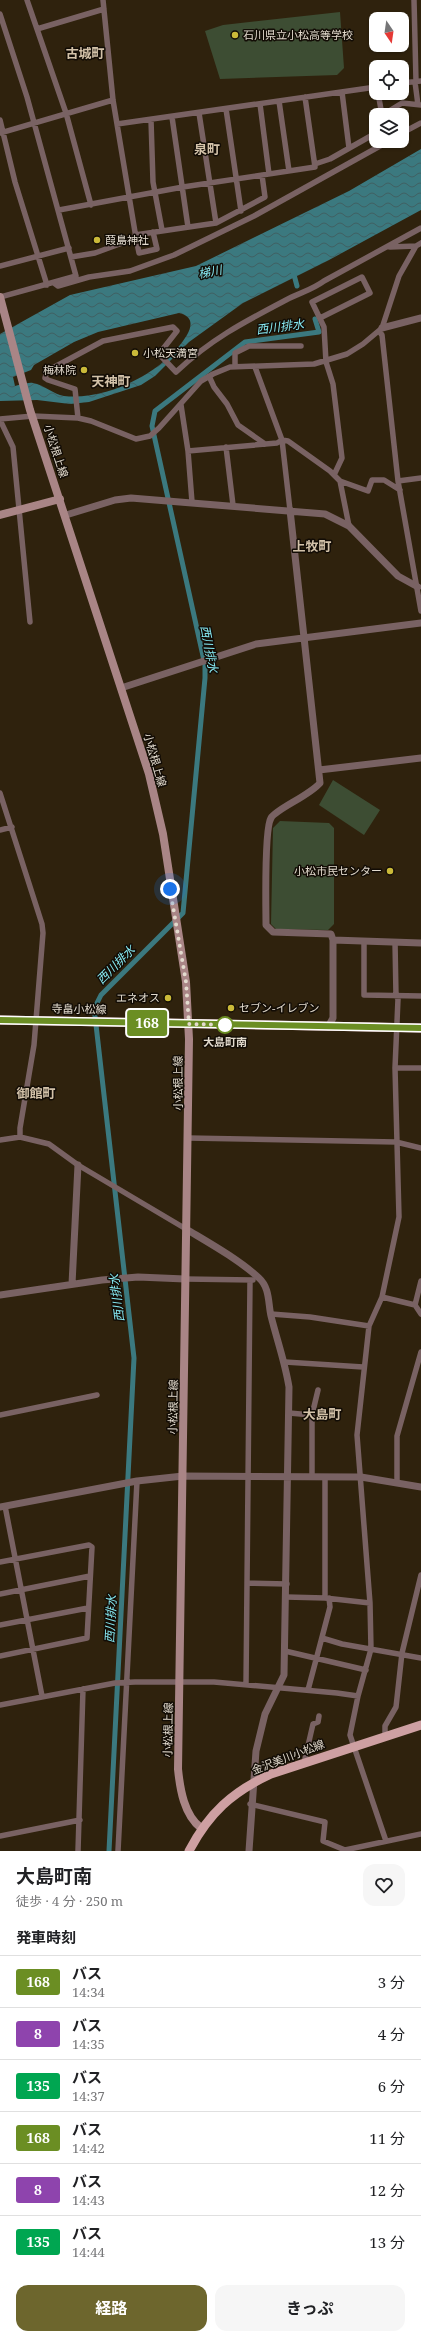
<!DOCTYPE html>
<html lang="ja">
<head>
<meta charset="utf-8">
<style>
	:root { --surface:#fff; --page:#f6f6f6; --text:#202124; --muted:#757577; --line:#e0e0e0; --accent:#6d662d }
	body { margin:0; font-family:"Noto Serif","Noto Sans JP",serif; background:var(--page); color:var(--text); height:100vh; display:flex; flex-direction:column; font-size:15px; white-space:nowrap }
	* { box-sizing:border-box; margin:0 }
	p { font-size:13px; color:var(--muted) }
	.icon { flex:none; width:22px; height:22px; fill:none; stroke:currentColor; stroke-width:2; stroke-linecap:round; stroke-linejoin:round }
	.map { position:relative; height:1851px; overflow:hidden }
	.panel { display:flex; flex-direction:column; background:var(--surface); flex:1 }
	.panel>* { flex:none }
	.badge { padding:0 8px; border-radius:3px; font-size:14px; line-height:26px }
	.needle { width:26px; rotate:167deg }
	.tools { position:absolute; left:369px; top:12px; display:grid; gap:8px }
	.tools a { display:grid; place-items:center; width:40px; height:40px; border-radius:8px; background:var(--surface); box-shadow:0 1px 3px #0004; font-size:20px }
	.you { position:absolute; width:20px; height:20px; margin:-10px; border:3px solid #fff; border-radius:50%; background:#1a73e8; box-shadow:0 0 0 6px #1a73e833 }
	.map>.badge { position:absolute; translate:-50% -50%; box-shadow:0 0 0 2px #fff }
	h2 { padding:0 16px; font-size:15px; line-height:36px }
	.round { display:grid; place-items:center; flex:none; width:42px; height:42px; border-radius:12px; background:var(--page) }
	.head { display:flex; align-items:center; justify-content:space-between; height:68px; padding:0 16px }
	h1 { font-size:19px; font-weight:700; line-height:30px }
	.primary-button { display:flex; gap:8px; margin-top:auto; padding:8px 16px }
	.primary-button a { flex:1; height:46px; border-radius:12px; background:var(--accent); color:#fff; font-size:16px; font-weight:700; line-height:46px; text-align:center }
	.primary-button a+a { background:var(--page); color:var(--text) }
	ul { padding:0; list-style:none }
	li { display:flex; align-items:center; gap:12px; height:52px; padding:0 16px; border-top:1px solid var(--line) }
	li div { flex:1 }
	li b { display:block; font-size:15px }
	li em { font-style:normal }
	li .badge { min-width:44px; font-weight:700; text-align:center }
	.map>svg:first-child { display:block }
</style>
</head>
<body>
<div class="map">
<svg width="421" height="1851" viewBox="0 0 421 1851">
	<defs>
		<pattern id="water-waves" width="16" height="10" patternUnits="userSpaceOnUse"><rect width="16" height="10" fill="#3b797f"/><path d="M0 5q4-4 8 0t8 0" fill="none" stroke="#3f6062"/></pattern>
	</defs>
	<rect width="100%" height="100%" fill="#2f220d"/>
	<path fill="#3d4d33" d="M 340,12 L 344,68 L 337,75 L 220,79 L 205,31 L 223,25 Z
		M 333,780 L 380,810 L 364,835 L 319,805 Z
		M 280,821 L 329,823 L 334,828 L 334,924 L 328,930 L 276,929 L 271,924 L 273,828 Z"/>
	<path fill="url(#water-waves)" fill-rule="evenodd" d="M 421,149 L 421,210 L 329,260 L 243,303 L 189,342 L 155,376 L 141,385 L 89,402 L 70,404 L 37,400 L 0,401 L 0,334 L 70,295 L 196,266 L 349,191 ZM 179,313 C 192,316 193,324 187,335 C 165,372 107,401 64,396 C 53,394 44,385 33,383 C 28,382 20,385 15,386 L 13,377 L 31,370 L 34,365 L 74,342 L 98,332 Z"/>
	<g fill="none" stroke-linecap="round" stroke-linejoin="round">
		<path stroke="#3b797f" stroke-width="5" d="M 293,271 L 297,286
			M 109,1851 L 134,1358 L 95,1016 L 97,1003 L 101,995 L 183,913 L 205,678 L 205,665 L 152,426 L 155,411 L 245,342 L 319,332 L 315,319"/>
		<path stroke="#796263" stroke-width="5.5" d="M 27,0 L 66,113 L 91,205
			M 414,0 L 416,81
			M 0,14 L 27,97 L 76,276 L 0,297
			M 37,29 L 104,9
			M 415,82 L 418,105
			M 402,83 L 421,81
			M 342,92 L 349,148
			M 378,93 L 382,115
			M 279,101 L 289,171
			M 260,104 L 269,174
			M 226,109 L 241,211
			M 199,113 L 216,223
			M 387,115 L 389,111 L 402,103 L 421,105
			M 172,117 L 188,227
			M 0,120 L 15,182 L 47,285
			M 151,120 L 153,182 L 162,230
			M 117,124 L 376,87
			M 0,133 L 113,100
			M 402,133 L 421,123
			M 315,164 L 330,159 L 376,133
			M 59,210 L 183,187 L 315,167 L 305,97
			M 135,235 L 216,223 L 265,197 L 262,175
			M 136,238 L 139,253 L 157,249 L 153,232
			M 390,247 L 416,246
			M 71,257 L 95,253 L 136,238 L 113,100 L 103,0
			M 0,266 L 69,248
			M 54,283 L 58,286 L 89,277 L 130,271 L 174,255 L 254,216 L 389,141
			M 320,318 L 370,293 L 362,277 L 312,302 L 324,327 L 326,362 L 333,384 L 342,458 L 334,475
			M 379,331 L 382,335 L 398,481 L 421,611
			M 235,367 L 235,353 L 249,346 L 301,346
			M 255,367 L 282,440 L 290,510
			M 209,376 L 214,387 L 227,404 L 238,425 L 265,444
			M 181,405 L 188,451
			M 78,418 L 75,389 L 48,380 L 45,378 L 47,371 L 103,341 L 173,327 L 177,331 L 159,354 L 176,372 C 211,339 244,322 286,300 C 299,293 312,290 324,281 L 421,228
			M 0,419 L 33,416 L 78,418 L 91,421 L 136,439 L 150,436 L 159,428 L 201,381 L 213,374 L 230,367 L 314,364 L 347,354 L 363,344 L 382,328 L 399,276 L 416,246 L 421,243
			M 0,420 L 13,447 L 30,622
			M 226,447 L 233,505
			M 340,481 L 349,526
			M 398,481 L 421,478
			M 192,502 L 188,451 L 277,443 L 282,440 L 288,441 L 330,471 L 340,481 L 368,491 L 372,480 L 384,480 L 400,490
			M 0,793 L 42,924 L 43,933 L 34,1045 L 20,1128 L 20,1137
			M 0,830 L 12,827
			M 364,941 L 364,995 L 421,996
			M 395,1068 L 421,1068
			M 188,1138 L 396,1142 L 421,1148
			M 0,1140 L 20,1137 L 49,1144 L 78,1165 L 186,1229
			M 185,1279 L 253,1280
			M 382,1297 L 415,1305 L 421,1314
			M 415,1305 L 421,1281
			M 271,1314 L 310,1317 L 369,1326
			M 285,1362 L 363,1367
			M 289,1413 L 312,1415
			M 0,1415 L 97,1395
			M 312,1477 L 312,1415 L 318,1390
			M 325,1477 L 325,1598
			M 397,1483 L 397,1436 L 421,1352
			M 5,1506 L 42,1696
			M 0,1562 L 89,1545 L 92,1547 L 87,1638 L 0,1656
			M 247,1583 L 287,1584
			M 0,1594 L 90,1576
			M 286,1597 L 325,1598 L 370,1603
			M 0,1625 L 88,1608
			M 322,1638 L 342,1644 L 421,1658
			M 285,1651 L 366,1670
			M 246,1685 L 250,1281
			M 308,1690 L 330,1607 L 329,1598
			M 358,1696 L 350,1735 L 386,1841
			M 0,1705 L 115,1683 L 135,1682 L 214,1682 L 337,1693 L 358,1696 L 371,1649 L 370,1603 L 357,1435 L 369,1326 L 382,1297 L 399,1217 L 395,1068 L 398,999 L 396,996 L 395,942
			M 385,1736 L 385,1726 L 396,1707 L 402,1653 L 421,1575
			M 304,1763 L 313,1724 L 318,1722 L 319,1716
			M 250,1804 L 325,1822 L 323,1841 L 345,1850 L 421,1834
			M 0,1836 L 80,1820
			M 78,1851 L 83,1689
			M 118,1851 L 137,1481"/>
		<path stroke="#796263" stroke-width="7" d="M 382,328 L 421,318
			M 290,510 L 320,783 C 309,796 276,809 271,818 C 264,829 266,907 266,925 L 273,932 L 331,934 L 333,940 L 333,1018 L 328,1027
			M 66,515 L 115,500 L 131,498 L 325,514 L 349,526 L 398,576 L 418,587
			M 121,688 L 256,644 L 421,623
			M 319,770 L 421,758
			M 333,940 L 421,943
			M 186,1229 C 211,1244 238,1259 259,1278 C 270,1288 268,1303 271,1316 C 277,1340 285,1362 289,1387 L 284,1675 L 265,1714 L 256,1751 L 249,1851
			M 72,1284 L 78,1165
			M 0,1295 L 102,1280 L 138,1277 L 185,1279
			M 0,1507 L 137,1481 L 183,1476 L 361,1477 L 421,1487"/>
		<path stroke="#a98586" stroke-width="8" d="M 0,297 L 30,410 L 149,774 L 163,834 L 186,982 L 189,1039 L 178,1769 C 180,1789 184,1815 201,1828
			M 0,515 L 60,499"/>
		<path stroke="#cea0a2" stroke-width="9" d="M 0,1020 L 421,1028
			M 189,1851 C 209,1813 232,1792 271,1774 L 421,1725"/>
	</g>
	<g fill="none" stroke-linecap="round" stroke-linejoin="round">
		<defs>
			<path id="line" d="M 0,1020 L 421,1028"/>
		</defs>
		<use href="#line" stroke="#fff" stroke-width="9"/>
		<use href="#line" stroke="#6b8e23" stroke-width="6"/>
		<path stroke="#e3dbce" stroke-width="4" stroke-dasharray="0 7.2" d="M 170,889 L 186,982 L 189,1024 L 230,1025 L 225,1025"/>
	</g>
	<g fill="#cbba39" stroke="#120c05" stroke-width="1.5">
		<circle cx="235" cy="35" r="4"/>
		<circle cx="97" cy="240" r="4"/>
		<circle cx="135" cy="353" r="4"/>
		<circle cx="84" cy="370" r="4"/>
		<circle cx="390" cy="871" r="4"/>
		<circle cx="168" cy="998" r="4"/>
		<circle cx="231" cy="1008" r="4"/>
	</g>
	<circle fill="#fff" stroke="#6b8e23" stroke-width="2" cx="225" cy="1025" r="8"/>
	<g text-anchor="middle" stroke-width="3" stroke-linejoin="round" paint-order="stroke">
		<g font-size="11" fill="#e3dbce" stroke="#120c05" text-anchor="start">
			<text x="243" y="39">石川県立小松高等学校</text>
			<text x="105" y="244">葭島神社</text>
			<text x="143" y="357">小松天満宮</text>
			<text x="76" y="374" text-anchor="end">梅林院</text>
			<text x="382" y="875" text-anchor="end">小松市民センター</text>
			<text x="160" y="1002" text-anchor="end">エネオス</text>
			<text x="239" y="1012">セブン-イレブン</text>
		</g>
		<g font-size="11" fill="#e3dbce" stroke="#120c05">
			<text transform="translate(56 451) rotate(72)" y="4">小松根上線</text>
			<text transform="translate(155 760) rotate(74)" y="4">小松根上線</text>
			<text transform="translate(79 1009) rotate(1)" y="4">寺畠小松線</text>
			<text transform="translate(178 1083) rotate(-90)" y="4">小松根上線</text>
			<text transform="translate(173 1407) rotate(-89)" y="4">小松根上線</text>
			<text transform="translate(168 1730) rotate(-89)" y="4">小松根上線</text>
			<text transform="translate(288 1757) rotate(-21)" y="4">金沢美川小松線</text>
		</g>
		<g font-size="11" font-weight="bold" fill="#e3dbce" stroke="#120c05">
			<text x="225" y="1046">大島町南</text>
		</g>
		<g font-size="12" font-style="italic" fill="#86e9f2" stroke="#120c05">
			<text transform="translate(210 272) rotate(-11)" y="4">梯川</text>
			<text transform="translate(280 327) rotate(-7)" y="4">西川排水</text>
			<text transform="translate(209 649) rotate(79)" y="4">西川排水</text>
			<text transform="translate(116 965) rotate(-45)" y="4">西川排水</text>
			<text transform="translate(117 1298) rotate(-97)" y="4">西川排水</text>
			<text transform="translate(111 1619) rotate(-87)" y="4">西川排水</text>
		</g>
		<g font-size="13" font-weight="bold" fill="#d3c2a9" stroke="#120c05">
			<text x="85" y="58">古城町</text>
			<text x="207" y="154">泉町</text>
			<text x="111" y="386">天神町</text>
			<text x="312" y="551">上牧町</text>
			<text x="36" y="1098">御館町</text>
			<text x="322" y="1419">大島町</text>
		</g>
	</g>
</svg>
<div class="tools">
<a><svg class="needle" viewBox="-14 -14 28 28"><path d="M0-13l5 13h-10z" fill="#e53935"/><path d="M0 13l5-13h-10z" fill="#757577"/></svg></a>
<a><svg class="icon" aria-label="locate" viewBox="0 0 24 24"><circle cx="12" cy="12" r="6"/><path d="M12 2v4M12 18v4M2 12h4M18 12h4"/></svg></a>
<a><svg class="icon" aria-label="layers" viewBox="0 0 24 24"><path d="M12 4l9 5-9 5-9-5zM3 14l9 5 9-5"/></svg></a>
</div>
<div class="you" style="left:170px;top:889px"></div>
<b class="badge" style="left:147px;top:1023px;background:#6b8e23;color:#fff">168</b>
</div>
<section class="panel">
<div class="head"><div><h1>大島町南</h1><p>徒歩 · 4 分 · 250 m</p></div><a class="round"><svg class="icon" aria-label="heart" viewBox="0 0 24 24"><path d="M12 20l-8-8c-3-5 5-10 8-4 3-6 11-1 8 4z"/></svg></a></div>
<h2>発車時刻</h2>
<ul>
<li><span class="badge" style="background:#6b8e23;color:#fff">168</span><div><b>バス</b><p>14:34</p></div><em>3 分</em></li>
<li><span class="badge" style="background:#8e44ad;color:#fff">8</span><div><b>バス</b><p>14:35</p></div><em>4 分</em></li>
<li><span class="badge" style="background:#00a651;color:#fff">135</span><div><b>バス</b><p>14:37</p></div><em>6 分</em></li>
<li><span class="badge" style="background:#6b8e23;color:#fff">168</span><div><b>バス</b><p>14:42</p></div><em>11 分</em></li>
<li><span class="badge" style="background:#8e44ad;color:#fff">8</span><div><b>バス</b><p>14:43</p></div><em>12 分</em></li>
<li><span class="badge" style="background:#00a651;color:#fff">135</span><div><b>バス</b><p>14:44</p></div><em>13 分</em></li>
</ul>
<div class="primary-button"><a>経路</a><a>きっぷ</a></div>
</section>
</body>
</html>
